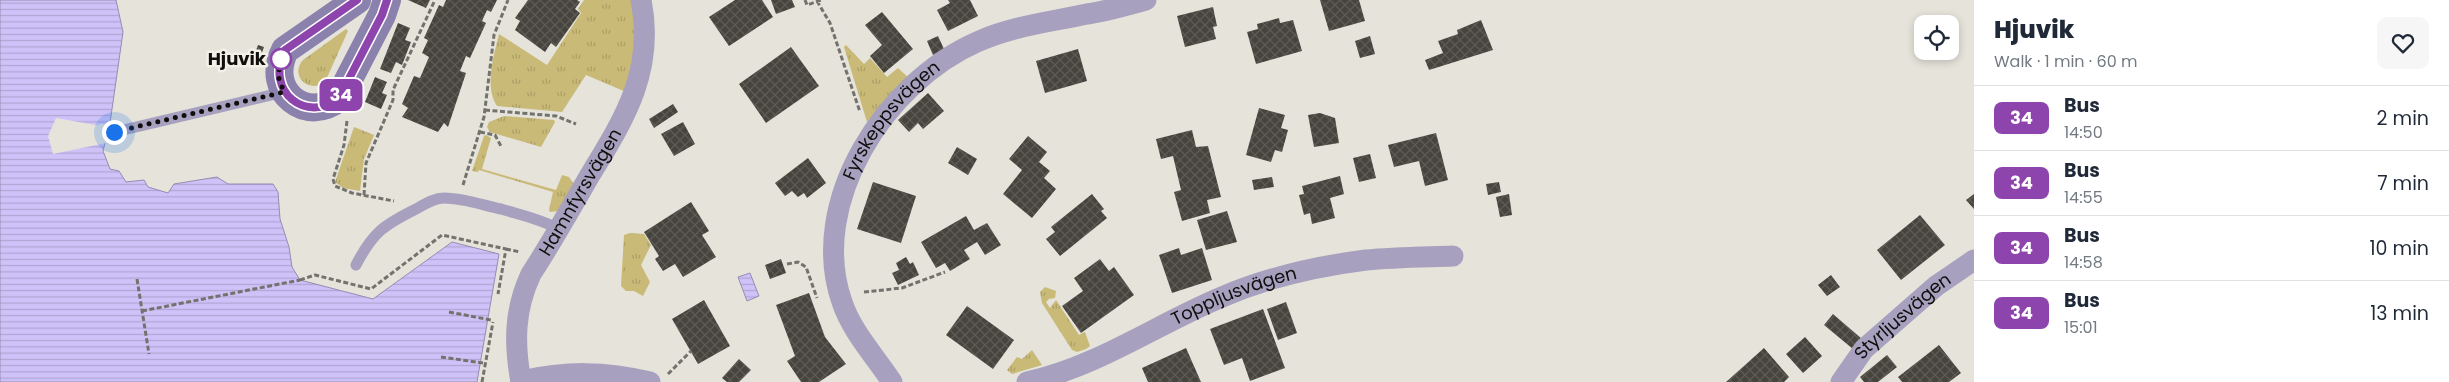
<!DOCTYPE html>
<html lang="en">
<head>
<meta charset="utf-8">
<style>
	:root { --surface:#fff; --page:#f6f6f7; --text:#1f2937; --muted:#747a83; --line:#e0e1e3 }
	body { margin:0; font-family:Poppins,sans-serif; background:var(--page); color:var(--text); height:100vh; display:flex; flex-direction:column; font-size:19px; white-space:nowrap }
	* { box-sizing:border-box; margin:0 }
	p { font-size:16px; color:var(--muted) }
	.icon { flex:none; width:28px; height:28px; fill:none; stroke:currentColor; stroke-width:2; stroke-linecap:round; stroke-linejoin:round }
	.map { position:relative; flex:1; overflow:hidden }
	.panel { display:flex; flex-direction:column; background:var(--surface); width:475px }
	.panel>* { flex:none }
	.badge { padding:0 10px; border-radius:8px; font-size:18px; line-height:32px }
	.tools { position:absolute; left:1914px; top:15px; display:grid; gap:10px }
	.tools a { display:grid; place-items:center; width:45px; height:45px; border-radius:10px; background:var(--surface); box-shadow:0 2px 8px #0003; font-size:25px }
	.you { position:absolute; width:25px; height:25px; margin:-12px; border:4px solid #fff; border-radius:50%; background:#1a73e8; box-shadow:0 0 0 8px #1a73e833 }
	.map>.badge { position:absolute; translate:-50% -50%; box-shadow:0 0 0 2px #fff }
	.round { display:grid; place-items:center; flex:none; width:52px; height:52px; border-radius:10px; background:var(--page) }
	.headline { display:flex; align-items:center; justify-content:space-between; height:85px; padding:0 20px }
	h1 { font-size:24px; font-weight:800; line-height:38px }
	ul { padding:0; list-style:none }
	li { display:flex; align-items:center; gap:15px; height:65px; padding:0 20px; border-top:1px solid var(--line) }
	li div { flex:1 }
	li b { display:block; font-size:19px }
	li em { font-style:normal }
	li .badge { min-width:55px; font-weight:700; text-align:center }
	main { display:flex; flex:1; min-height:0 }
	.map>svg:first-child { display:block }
</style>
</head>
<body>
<main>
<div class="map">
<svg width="1974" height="382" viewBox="0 0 1974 382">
	<defs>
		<pattern id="grass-tufts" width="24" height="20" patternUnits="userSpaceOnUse" patternTransform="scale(1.25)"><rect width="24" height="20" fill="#caba77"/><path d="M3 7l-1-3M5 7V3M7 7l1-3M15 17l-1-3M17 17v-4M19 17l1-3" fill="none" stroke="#ac9f66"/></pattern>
		<pattern id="water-rules" width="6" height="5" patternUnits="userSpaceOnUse" patternTransform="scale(1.25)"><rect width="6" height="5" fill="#cec2f9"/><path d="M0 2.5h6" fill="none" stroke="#b0a6d4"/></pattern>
		<pattern id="building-cross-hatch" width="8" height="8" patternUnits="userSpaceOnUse" patternTransform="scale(1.25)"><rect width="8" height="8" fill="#46443d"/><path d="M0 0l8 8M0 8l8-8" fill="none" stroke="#5d5b55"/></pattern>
	</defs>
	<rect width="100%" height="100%" fill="#e5e3da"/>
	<path fill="url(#grass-tufts)" d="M 584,0 L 632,0 L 637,34 L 626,92 L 586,75 L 562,112 L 497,106 C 484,87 494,55 499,34 L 547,65 L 581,13 L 578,9 Z
		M 346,29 L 348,31 L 325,82 C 309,94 289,76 303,60 Z
		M 846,45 L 864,64 L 870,58 L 887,77 L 898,68 L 910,79 L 867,122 L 844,47 Z
		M 504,116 L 554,120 L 555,122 L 541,147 L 490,132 L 487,127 L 489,122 Z
		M 354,127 L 374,135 L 364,159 L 360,191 L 343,188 L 335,182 Z
		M 486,135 L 491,138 L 482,169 L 556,190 L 562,175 L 569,177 L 574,184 L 559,211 L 550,212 L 549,210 L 553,192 L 479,170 L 478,172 L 472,171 L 484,136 Z
		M 630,233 L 644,234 L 651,245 L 641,265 L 650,282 L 643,296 L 634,291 L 626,291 L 621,286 L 624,235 Z
		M 1045,287 L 1056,291 L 1055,298 L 1049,299 L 1046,302 L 1050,308 L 1056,300 L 1079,335 L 1085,332 L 1090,346 L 1086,349 L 1077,352 L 1072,350 L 1042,303 L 1040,292 Z
		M 1032,350 L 1042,365 L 1012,374 L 1007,370 L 1017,357 L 1022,359 Z"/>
	<path fill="url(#water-rules)" stroke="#958cb2" d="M 0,0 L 116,0 L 123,32 L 110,123 L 103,151 L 110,169 L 119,171 L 126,182 L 144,180 L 148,187 L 168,193 L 174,184 L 217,177 L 228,184 L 273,184 L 278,192 L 280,219 L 289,247 L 292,267 L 300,280 L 373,299 L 452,242 L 499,254 L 477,382 L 0,382 Z
		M 750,273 L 759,296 L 747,301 L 738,277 Z"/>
	<path fill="#e5e3da" d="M 56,118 L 96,125 L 110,123 L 106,143 L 53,154 L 48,136 Z"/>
	<path fill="url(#building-cross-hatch)" d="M 408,0 L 430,0 L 426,8 Z
		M 446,0 L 497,0 L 491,12 L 487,10 L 482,21 L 486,23 L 470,58 L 466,56 L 460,71 L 466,73 L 448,127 L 444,123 L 438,132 L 402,117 L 408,108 L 402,104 L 414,76 L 420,78 L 429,57 L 422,53 L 428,40 L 424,38 L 439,5 L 443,7 Z
		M 528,0 L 577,0 L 580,2 L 575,9 L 580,13 L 556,47 L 551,43 L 545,52 L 515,30 L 520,21 L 515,18 Z
		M 735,0 L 762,0 L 773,17 L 729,46 L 709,17 Z
		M 771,0 L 792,0 L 795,7 L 776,14 Z
		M 948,0 L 970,0 L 978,16 L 948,31 L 937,10 L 950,3 Z
		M 1320,0 L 1359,0 L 1365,21 L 1329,31 Z
		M 1213,7 L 1217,26 L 1213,27 L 1216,39 L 1185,47 L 1177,16 Z
		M 882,12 L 913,49 L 884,73 L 870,56 L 882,45 L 865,25 Z
		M 1279,18 L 1280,23 L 1293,20 L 1302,51 L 1256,64 L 1247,32 L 1258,29 L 1257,24 Z
		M 1481,20 L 1493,50 L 1429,70 L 1425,60 L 1443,53 L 1438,41 L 1458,34 L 1457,30 Z
		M 398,23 L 410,28 L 405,40 L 411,42 L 402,65 L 396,62 L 391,73 L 380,69 Z
		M 938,36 L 944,49 L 933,55 L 927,41 Z
		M 1370,36 L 1375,54 L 1360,58 L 1355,41 Z
		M 258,45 L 264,47 L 260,58 L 254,56 Z
		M 791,47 L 819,86 L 766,123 L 739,84 Z
		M 1078,49 L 1087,81 L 1045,93 L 1036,61 Z
		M 375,77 L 387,82 L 382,93 L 387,95 L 381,109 L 365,102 Z
		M 928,93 L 944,111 L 923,129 L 918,123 L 909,132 L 898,120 Z
		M 673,104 L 678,112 L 654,128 L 649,119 Z
		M 1259,108 L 1285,115 L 1281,128 L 1288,130 L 1282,152 L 1275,150 L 1271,162 L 1246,155 Z
		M 1320,113 L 1335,118 L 1339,143 L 1314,147 L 1308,115 Z
		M 683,122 L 695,144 L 674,156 L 661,134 Z
		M 1192,130 L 1196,147 L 1208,146 L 1221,197 L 1207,200 L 1210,213 L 1182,221 L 1174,192 L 1181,190 L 1173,156 L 1161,159 L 1156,139 Z
		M 1436,133 L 1448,180 L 1425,186 L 1419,161 L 1394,167 L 1388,145 Z
		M 1028,136 L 1047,152 L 1039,162 L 1050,171 L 1044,178 L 1056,189 L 1032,218 L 1003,194 L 1022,170 L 1009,159 Z
		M 957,147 L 977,159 L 968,175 L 948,163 Z
		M 1370,154 L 1376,178 L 1359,182 L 1353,158 Z
		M 808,158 L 826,183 L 807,198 L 804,193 L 798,197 L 792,191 L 785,196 L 775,183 Z
		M 1340,176 L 1344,194 L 1330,198 L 1335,218 L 1312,224 L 1310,213 L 1304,215 L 1299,195 L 1304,194 L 1302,186 Z
		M 1272,177 L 1274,187 L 1254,190 L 1252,180 Z
		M 873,182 L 916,196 L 901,243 L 857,229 Z
		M 1499,182 L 1501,192 L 1488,195 L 1486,184 Z
		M 1092,194 L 1104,209 L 1101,211 L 1107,218 L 1060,256 L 1046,239 L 1055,232 L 1051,227 Z
		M 1509,194 L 1512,215 L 1500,217 L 1496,197 Z
		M 1974,194 L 1974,209 L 1966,200 Z
		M 691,202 L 709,231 L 702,235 L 716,257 L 683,277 L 675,264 L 663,271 L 655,259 L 659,256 L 644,232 Z
		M 1227,211 L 1237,242 L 1206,250 L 1197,220 Z
		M 1920,215 L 1945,245 L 1901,280 L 1877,250 Z
		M 966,216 L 974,230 L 987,223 L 1001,245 L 985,255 L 977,242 L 964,250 L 970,259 L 950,271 L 945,263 L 936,268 L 921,242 Z
		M 1179,248 L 1181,255 L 1202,248 L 1212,280 L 1172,293 L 1159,255 Z
		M 906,257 L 910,264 L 913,262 L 919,275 L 898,285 L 892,273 L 899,270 L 896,263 Z
		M 781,259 L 786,273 L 770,279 L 765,265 Z
		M 1100,259 L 1109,271 L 1114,267 L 1134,295 L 1081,333 L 1062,306 L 1083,291 L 1074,278 Z
		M 1831,275 L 1840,287 L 1827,296 L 1818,285 Z
		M 809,293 L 825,337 L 846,364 L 819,382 L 801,382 L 787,361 L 795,356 L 776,305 Z
		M 704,300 L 730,346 L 698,364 L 672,319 Z
		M 1286,302 L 1297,333 L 1278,340 L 1267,309 Z
		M 967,306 L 1014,340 L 993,369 L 946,335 Z
		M 1263,309 L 1285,368 L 1250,381 L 1242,358 L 1224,365 L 1210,329 Z
		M 1833,314 L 1862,339 L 1853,349 L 1824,325 Z
		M 1805,337 L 1822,356 L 1803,373 L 1786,354 Z
		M 1939,345 L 1961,373 L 1949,382 L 1902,382 L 1898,377 Z
		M 1186,348 L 1201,382 L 1148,382 L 1142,368 Z
		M 1764,348 L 1789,377 L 1784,382 L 1726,382 Z
		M 1887,355 L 1897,367 L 1878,382 L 1864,382 L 1860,377 Z
		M 739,359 L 751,370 L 739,382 L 727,382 L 722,378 Z"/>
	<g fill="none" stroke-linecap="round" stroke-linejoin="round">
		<path stroke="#73726d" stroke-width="3" stroke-dasharray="5 2.5" stroke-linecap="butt" d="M 805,0 L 807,5 L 821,0
			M 817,1 L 830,23 L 860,112
			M 485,110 L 556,116 L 576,124
			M 347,121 L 344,145 L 333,179 L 335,186 L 352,193 L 394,201
			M 480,132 L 495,135 L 502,148
			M 463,185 L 484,117 L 494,35 L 508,0
			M 364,195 L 366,163 L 393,100 L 393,90 L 435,0
			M 506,249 L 520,252
			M 787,264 L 798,262 L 806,267 L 817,298
			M 137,279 L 149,354
			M 300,280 L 315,275 L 371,289 L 442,235 L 506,249 L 498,294
			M 864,292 L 902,288 L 945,272
			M 142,311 L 300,280
			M 449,312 L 491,320
			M 441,357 L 483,363
			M 668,374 L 691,351
			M 482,382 L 493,322"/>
		<path stroke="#a7a1bf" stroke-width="11" d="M 115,132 L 284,92
			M 356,265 C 373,232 384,225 416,209 C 425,204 434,198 444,198 C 463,198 482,205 501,209 C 521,215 540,219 559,229"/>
		<g stroke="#a7a1bf" stroke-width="21">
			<path d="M 521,381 C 566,371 605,371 650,382"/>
			<path id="s1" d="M 521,382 C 514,344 514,310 531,274 C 552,242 571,208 590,175 C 625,118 655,70 641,0"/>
			<path id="s2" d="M 892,382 C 875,356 852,332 842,302 C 807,202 886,82 977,42 C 1012,26 1050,22 1087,14 C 1107,11 1127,5 1146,0"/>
			<path id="s3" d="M 1027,382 C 1097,367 1157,324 1222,297 C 1266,278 1318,266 1366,260 C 1394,257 1424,257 1453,256"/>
			<path id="s4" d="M 1841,382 L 1864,349 L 1936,286 L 1974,260"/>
		</g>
		<path stroke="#8b81ad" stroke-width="28" d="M 357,0 L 285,50 C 264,92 307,124 339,98 L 382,15 L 387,0"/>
	</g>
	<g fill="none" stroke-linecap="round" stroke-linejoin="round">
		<defs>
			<path id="line" d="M 357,0 L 285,50 C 264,92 307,124 339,98 L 382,15 L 387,0"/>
		</defs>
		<use href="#line" stroke="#fff" stroke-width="11"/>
		<use href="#line" stroke="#8e44ad" stroke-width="8"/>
		<path stroke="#100f0d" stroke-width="5" stroke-dasharray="0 9" d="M 114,132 L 284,92 L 278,76 L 281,59"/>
	</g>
	<circle fill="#fff" stroke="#8e44ad" stroke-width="2.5" cx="281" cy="59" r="10"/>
	<g text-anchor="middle" stroke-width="5" stroke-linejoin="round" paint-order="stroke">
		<g font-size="18" font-weight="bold" fill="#100f0d" stroke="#f2f0e7" text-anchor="end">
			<text x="266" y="65">Hjuvik</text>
		</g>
		<g font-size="18" fill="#100f0d" stroke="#f2f0e7">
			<text dy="6" stroke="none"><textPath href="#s2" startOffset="294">Fyrskeppsvägen</textPath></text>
			<text dy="6" stroke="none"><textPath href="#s1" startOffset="206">Hamnfyrsvägen</textPath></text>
			<text dy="6" stroke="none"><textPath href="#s3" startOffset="225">Toppljusvägen</textPath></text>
			<text dy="6" stroke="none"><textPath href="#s4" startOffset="91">Styrljusvägen</textPath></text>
		</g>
	</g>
</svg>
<div class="tools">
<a><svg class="icon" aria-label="locate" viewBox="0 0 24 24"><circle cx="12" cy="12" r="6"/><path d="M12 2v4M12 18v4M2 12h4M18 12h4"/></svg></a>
</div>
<div class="you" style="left:114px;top:132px"></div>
<b class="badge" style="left:341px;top:95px;background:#8e44ad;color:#fff">34</b>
</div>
<section class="panel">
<div class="headline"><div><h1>Hjuvik</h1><p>Walk · 1 min · 60 m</p></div><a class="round"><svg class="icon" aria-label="heart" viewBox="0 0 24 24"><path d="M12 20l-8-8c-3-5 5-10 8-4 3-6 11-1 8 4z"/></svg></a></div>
<ul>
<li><span class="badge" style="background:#8e44ad;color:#fff">34</span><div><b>Bus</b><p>14:50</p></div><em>2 min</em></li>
<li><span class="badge" style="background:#8e44ad;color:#fff">34</span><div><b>Bus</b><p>14:55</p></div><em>7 min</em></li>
<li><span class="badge" style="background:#8e44ad;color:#fff">34</span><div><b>Bus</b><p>14:58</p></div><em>10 min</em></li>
<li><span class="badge" style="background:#8e44ad;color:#fff">34</span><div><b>Bus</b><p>15:01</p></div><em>13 min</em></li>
</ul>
</section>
</main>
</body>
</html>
